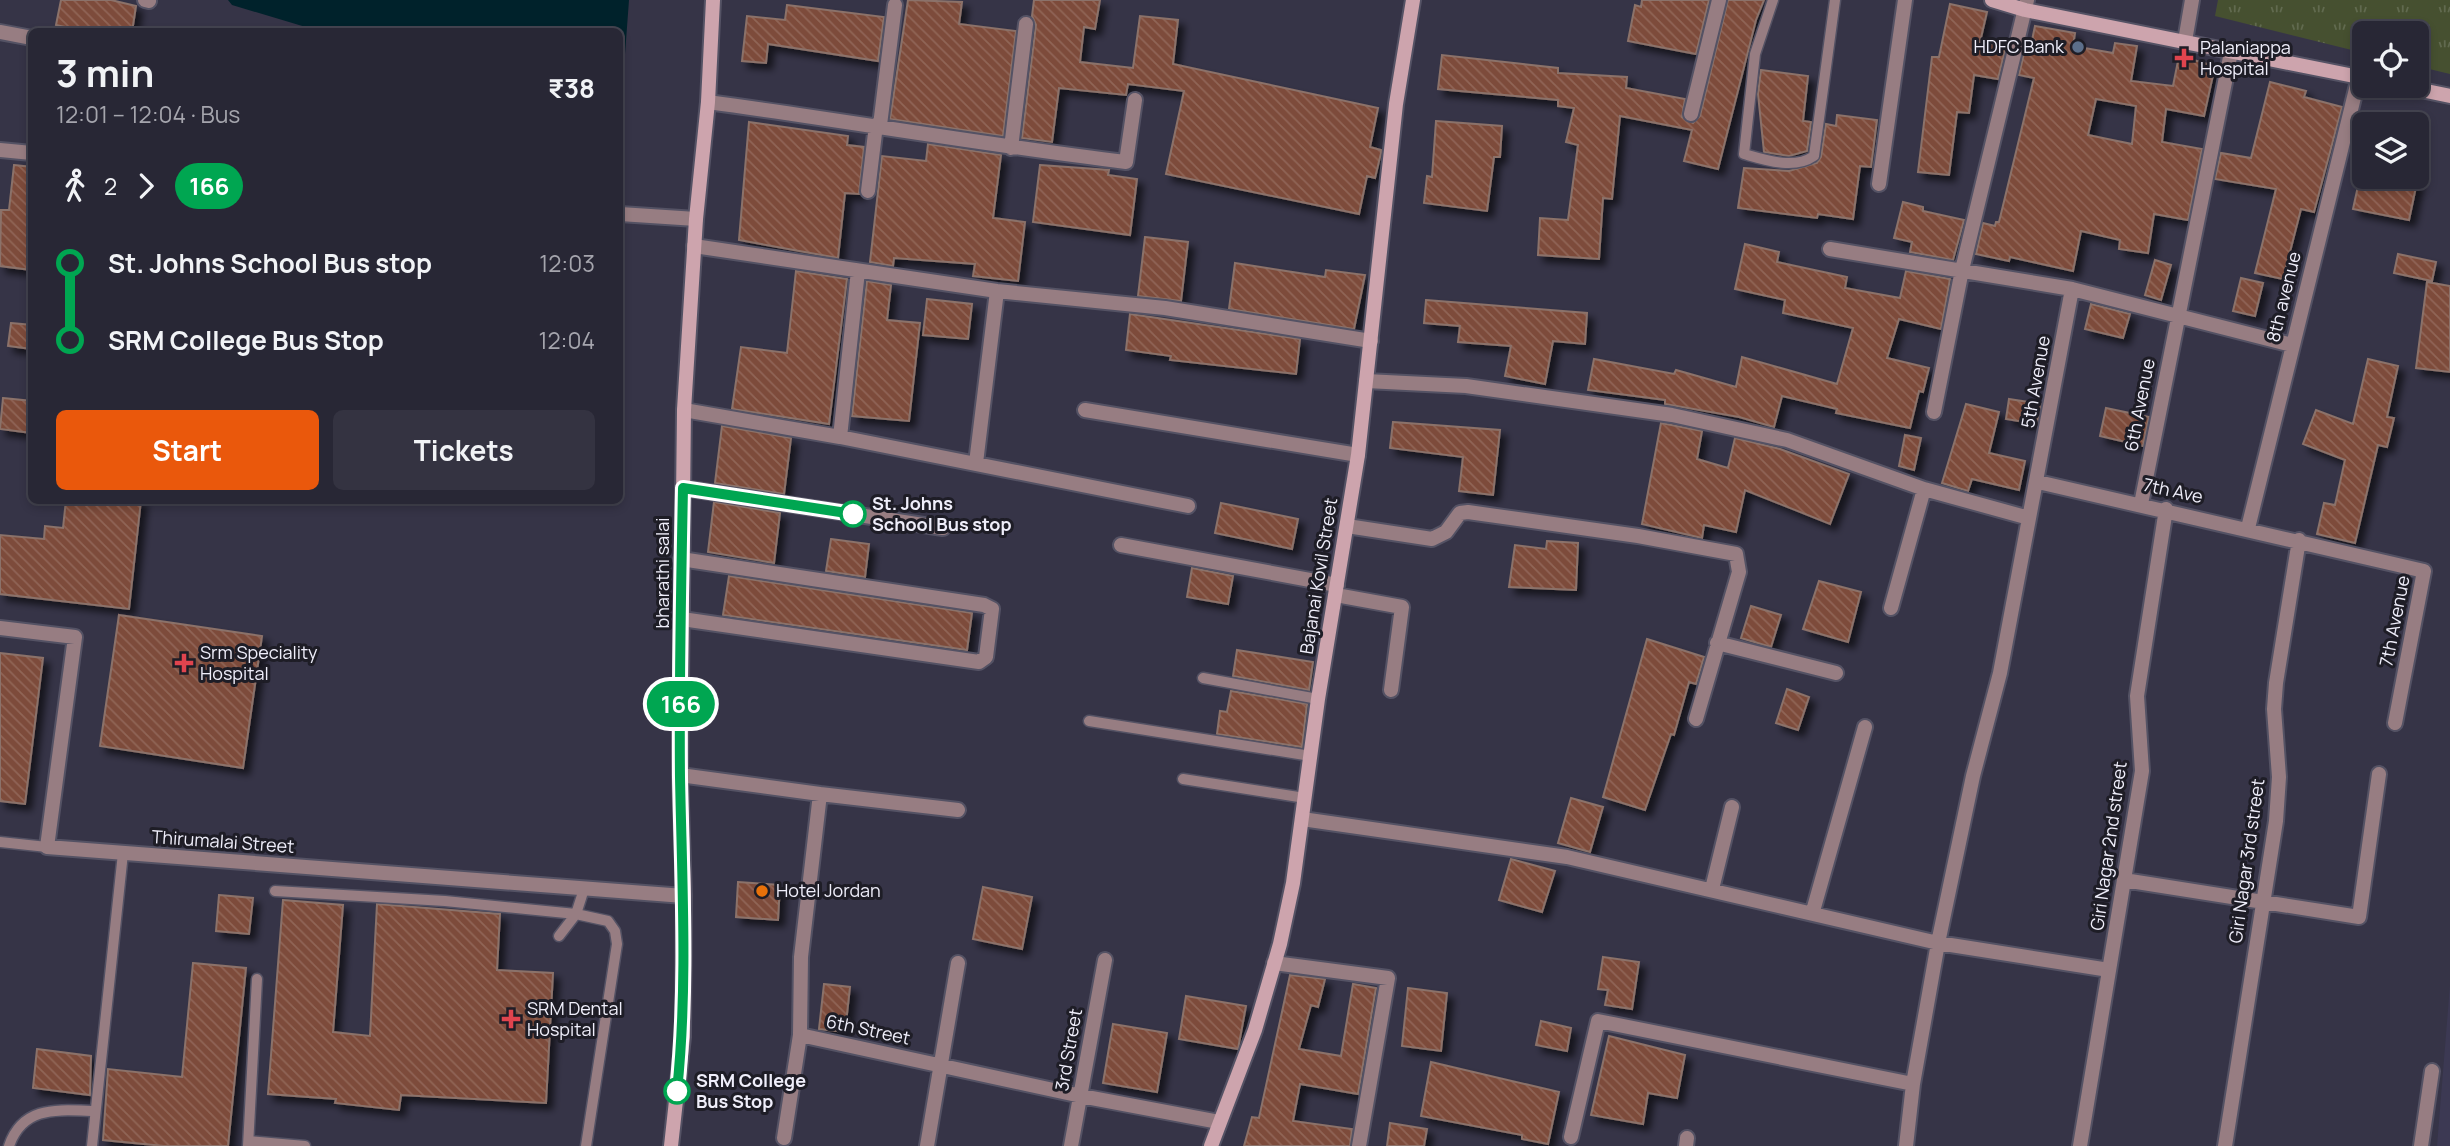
<!DOCTYPE html>
<html lang="en">
<head>
<meta charset="utf-8">
<style>
	:root { --surface:#282735; --page:#343341; --text:#f1f3f6; --muted:#a5a5ad; --line:#444450; --accent:#ea580c }
	body { margin:0; font-family:Manrope,sans-serif; background:var(--page); color:var(--text); height:100vh; display:flex; flex-direction:column; font-size:26px; white-space:nowrap }
	* { box-sizing:border-box; margin:0 }
	p { font-size:23px; color:var(--muted) }
	.icon { flex:none; width:38px; height:38px; fill:none; stroke:currentColor; stroke-width:2; stroke-linecap:round; stroke-linejoin:round }
	.map { position:relative; flex:1; overflow:hidden }
	.details { position:absolute; left:28px; top:28px; width:595px; height:476px; display:flex; flex-direction:column; background:var(--surface); border-radius:10px; box-shadow:0 4px 10px #0003,0 0 0 2px var(--line) }
	.details>* { flex:none }
	.badge { padding:0 14px; border-radius:23px; font-size:24px; line-height:46px }
	.controls { position:absolute; left:2352px; top:21px; display:grid; gap:14px }
	.controls a { display:grid; place-items:center; width:77px; height:77px; border-radius:10px; background:var(--surface); box-shadow:0 4px 10px #0003,0 0 0 2px var(--line); font-size:35px }
	.map>.badge { position:absolute; translate:-50% -50%; box-shadow:0 0 0 4px #fff }
	.legs { display:flex; align-items:center; gap:10px; height:77px; padding:0 28px; font-size:23px }
	.legs p { margin-inline-start:auto }
	.overview { display:flex; align-items:center; justify-content:space-between; height:119px; padding:0 28px }
	h1 { font-size:38px; font-weight:700; line-height:52px }
	.action { display:flex; gap:14px; margin-top:auto; padding:14px 28px }
	.action a { flex:1; height:80px; border-radius:10px; background:var(--accent); color:#fff; font-size:28px; font-weight:700; line-height:80px; text-align:center }
	.action a+a { background:var(--page); color:var(--text) }
	ul { padding:0 28px; list-style:none }
	li { display:flex; align-items:center; gap:24px; height:77px; font-size:26px }
	li i { display:grid; place-items:center; width:10px; height:100%; margin:0 9px; background:currentColor }
	li i::after { content:''; width:18px; height:18px; margin:-9px; border:5px solid; border-radius:50%; background:var(--surface) }
	li p { margin-inline-start:auto }
	li:first-child i { background:linear-gradient(#0000 50%,currentColor 0) }
	li:last-child i { background:linear-gradient(currentColor 50%,#0000 0) }
	.map>svg:first-child { display:block }
</style>
</head>
<body>
<div class="map">
<svg width="2450" height="1146" viewBox="0 0 2450 1146">
	<defs>
		<pattern id="park-tufts" width="24" height="20" patternUnits="userSpaceOnUse" patternTransform="scale(1.75)"><rect width="24" height="20" fill="#465030"/><path d="M3 7l-1-3M5 7V3M7 7l1-3M15 17l-1-3M17 17v-4M19 17l1-3" fill="none" stroke="#616a4f"/></pattern>
		<pattern id="building-back-hatch" width="6" height="6" patternUnits="userSpaceOnUse" patternTransform="scale(1.75)"><rect width="6" height="6" fill="#7d4b3a"/><path d="M-1 5l2 2M0 0l6 6M5-1l2 2" fill="none" stroke="#906557"/></pattern>
		<filter id="shadow"><feDropShadow dx="6" dy="6" stdDeviation="3.5" flood-color="#0009"/></filter>
	</defs>
	<rect width="100%" height="100%" fill="#363447"/>
	<path fill="#3c3953" d="M 2450,985 L 2450,1146 L 2437,1146 Z"/>
	<path fill="url(#park-tufts)" d="M 2218,0 L 2450,0 L 2450,74 L 2417,66 L 2417,33 L 2364,33 L 2364,53 L 2215,16 Z"/>
	<path fill="#00222b" d="M 228,0 L 629,0 L 620,122 L 620,32 L 319,31 L 232,5 Z"/>
	<path fill="url(#building-back-hatch)" stroke="#8b726a" stroke-width="2" fill-rule="evenodd" filter="url(#shadow)" d="M 61,0 L 111,0 L 136,6 L 132,32 L 88,32 L 56,25 Z
		M 908,0 L 962,2 L 959,24 L 1016,31 L 1003,136 L 890,119 Z
		M 1034,0 L 1100,0 L 1095,29 L 1084,27 L 1080,62 L 1133,68 L 1140,16 L 1178,20 L 1173,64 L 1378,108 L 1370,147 L 1381,150 L 1381,153 L 1375,178 L 1367,176 L 1359,214 L 1166,174 L 1184,91 L 1128,84 L 1126,95 L 1059,88 L 1052,142 L 1022,138 L 1036,25 L 1032,16 Z
		M 1642,0 L 1709,0 L 1696,54 L 1628,41 L 1635,5 L 1641,7 Z
		M 1728,0 L 1764,0 L 1756,20 L 1718,169 L 1684,161 L 1692,130 L 1620,116 L 1612,199 L 1603,198 L 1599,259 L 1538,255 L 1540,218 L 1568,220 L 1578,145 L 1566,142 L 1574,108 L 1558,106 L 1558,100 L 1438,89 L 1442,55 L 1558,68 L 1558,73 L 1627,77 L 1626,88 L 1685,99 L 1682,117 L 1693,123 L 1700,116 Z
		M 1950,4 L 1987,12 L 1980,42 L 2006,46 L 1998,79 L 1974,75 L 1969,113 L 1957,112 L 1949,175 L 1918,172 L 1932,57 L 1939,57 Z
		M 787,5 L 884,17 L 878,61 L 768,44 L 766,63 L 742,61 L 747,16 L 785,20 Z
		M 2035,26 L 2075,33 L 2073,46 L 2113,53 L 2115,43 L 2137,46 L 2131,81 L 2173,86 L 2179,56 L 2215,66 L 2204,116 L 2166,109 L 2162,142 L 2202,149 L 2188,220 L 2154,214 L 2148,253 L 2119,249 L 2120,240 L 2081,231 L 2073,271 L 2010,257 L 2009,261 L 1976,254 L 1983,223 L 1995,226 L 1996,222 L 1999,222 L 2034,78 L 2019,75 L 2025,49 L 2030,50 ZM 2096,99 L 2136,106 L 2132,144 L 2088,135 Z
		M 1761,70 L 1808,76 L 1803,121 L 1811,122 L 1807,151 L 1789,156 L 1764,152 L 1758,94 Z
		M 2270,82 L 2306,91 L 2304,97 L 2342,107 L 2314,212 L 2301,209 L 2283,279 L 2255,273 L 2276,189 L 2215,179 L 2221,153 L 2251,158 Z
		M 1837,115 L 1877,120 L 1871,167 L 1860,166 L 1853,219 L 1818,214 L 1817,218 L 1738,208 L 1744,168 L 1789,171 L 1817,163 L 1821,157 L 1826,124 L 1836,126 Z
		M 1436,121 L 1502,126 L 1500,157 L 1494,157 L 1487,211 L 1424,203 L 1427,176 L 1432,177 Z
		M 749,122 L 848,136 L 847,145 L 864,147 L 859,194 L 845,193 L 838,258 L 739,240 Z
		M 928,144 L 1001,155 L 993,218 L 1025,222 L 1018,281 L 973,276 L 975,264 L 894,258 L 893,266 L 870,262 L 882,156 L 926,161 Z
		M 14,165 L 32,167 L 32,270 L 0,266 L 1,210 L 9,210 Z
		M 1040,165 L 1109,170 L 1108,175 L 1137,179 L 1130,235 L 1033,222 Z
		M 2360,177 L 2390,177 L 2417,182 L 2409,220 L 2353,209 Z
		M 1903,202 L 1923,207 L 1923,211 L 1964,220 L 1953,260 L 1910,252 L 1912,242 L 1894,238 Z
		M 1145,237 L 1188,242 L 1181,301 L 1138,296 Z
		M 1745,244 L 1779,252 L 1777,262 L 1847,277 L 1845,288 L 1900,298 L 1906,271 L 1950,279 L 1941,329 L 1899,319 L 1887,358 L 1929,368 L 1923,392 L 1919,391 L 1910,428 L 1836,413 L 1837,409 L 1782,396 L 1774,427 L 1739,417 L 1665,404 L 1665,400 L 1588,390 L 1594,359 L 1674,374 L 1676,370 L 1736,387 L 1742,357 L 1837,384 L 1853,328 L 1783,313 L 1785,300 L 1735,289 Z
		M 2398,254 L 2436,262 L 2432,281 L 2394,273 Z
		M 2155,260 L 2171,265 L 2161,300 L 2145,295 Z
		M 1235,263 L 1325,277 L 1326,270 L 1365,275 L 1354,329 L 1229,309 Z
		M 796,271 L 847,279 L 829,424 L 732,409 L 741,347 L 787,353 Z
		M 2241,278 L 2263,283 L 2255,316 L 2233,311 Z
		M 867,281 L 891,285 L 887,320 L 920,323 L 909,421 L 852,416 Z
		M 2427,282 L 2450,286 L 2450,372 L 2416,368 Z
		M 927,299 L 972,304 L 968,339 L 923,335 Z
		M 1426,300 L 1587,313 L 1585,344 L 1553,341 L 1545,384 L 1505,376 L 1511,346 L 1458,342 L 1460,326 L 1424,323 Z
		M 2091,304 L 2130,314 L 2123,338 L 2085,329 Z
		M 1130,314 L 1300,339 L 1296,374 L 1170,360 L 1171,356 L 1126,350 Z
		M 11,323 L 32,325 L 32,349 L 8,346 Z
		M 2368,359 L 2398,366 L 2387,417 L 2394,418 L 2387,447 L 2378,445 L 2355,543 L 2317,534 L 2324,503 L 2335,505 L 2345,460 L 2303,444 L 2316,410 L 2353,424 Z
		M 3,398 L 32,401 L 32,433 L 0,429 Z
		M 2009,399 L 2041,404 L 2037,424 L 2006,419 Z
		M 1966,404 L 1999,412 L 1989,453 L 2025,461 L 2019,490 L 1972,479 L 1968,491 L 1942,483 Z
		M 2106,408 L 2149,417 L 2143,446 L 2100,436 Z
		M 1393,422 L 1500,430 L 1493,495 L 1459,491 L 1463,457 L 1390,448 Z
		M 1661,423 L 1702,431 L 1697,459 L 1728,468 L 1735,438 L 1780,449 L 1849,474 L 1830,524 L 1745,490 L 1736,532 L 1704,525 L 1702,538 L 1642,524 Z
		M 722,426 L 791,438 L 784,494 L 715,483 Z
		M 1905,435 L 1921,438 L 1914,470 L 1899,466 Z
		M 66,500 L 141,500 L 129,609 L 0,594 L 0,535 L 44,539 L 45,526 L 63,528 Z
		M 714,502 L 780,513 L 774,563 L 708,552 Z
		M 1221,503 L 1298,519 L 1292,549 L 1215,533 Z
		M 831,539 L 869,544 L 865,577 L 826,571 Z
		M 1547,541 L 1578,543 L 1576,590 L 1509,587 L 1515,545 L 1546,549 Z
		M 1192,568 L 1233,576 L 1228,604 L 1187,597 Z
		M 729,576 L 972,613 L 967,650 L 723,615 Z
		M 1819,581 L 1861,592 L 1848,642 L 1803,629 Z
		M 1751,606 L 1781,615 L 1771,647 L 1741,638 Z
		M 119,615 L 262,636 L 243,768 L 100,746 Z
		M 1647,639 L 1704,657 L 1696,684 L 1689,682 L 1674,735 L 1671,734 L 1645,810 L 1603,797 Z
		M 1237,650 L 1313,662 L 1309,690 L 1233,676 Z
		M 0,653 L 43,658 L 25,804 L 0,801 Z
		M 1787,689 L 1809,697 L 1798,730 L 1776,723 Z
		M 1231,691 L 1307,704 L 1302,747 L 1217,734 L 1220,711 L 1227,712 Z
		M 1571,798 L 1603,807 L 1590,852 L 1558,843 Z
		M 1511,859 L 1555,871 L 1542,912 L 1499,900 Z
		M 738,882 L 780,885 L 778,920 L 736,917 Z
		M 983,887 L 1032,897 L 1022,949 L 973,939 Z
		M 219,895 L 253,898 L 249,934 L 216,931 Z
		M 283,900 L 343,905 L 333,1032 L 370,1036 L 377,904 L 500,914 L 497,970 L 553,973 L 546,1103 L 401,1095 L 399,1110 L 335,1103 L 336,1099 L 268,1094 Z
		M 1603,957 L 1639,962 L 1632,1009 L 1605,1005 L 1608,990 L 1598,989 Z
		M 193,963 L 246,968 L 228,1146 L 164,1146 L 103,1140 L 108,1069 L 182,1077 Z
		M 1290,975 L 1325,979 L 1318,1007 L 1311,1005 L 1299,1049 L 1341,1056 L 1353,984 L 1376,988 L 1358,1094 L 1300,1084 L 1293,1121 L 1352,1129 L 1350,1146 L 1244,1146 L 1252,1117 L 1259,1118 Z
		M 824,984 L 850,987 L 845,1032 L 819,1029 Z
		M 1408,988 L 1447,993 L 1441,1051 L 1402,1046 Z
		M 1186,996 L 1246,1006 L 1238,1049 L 1179,1039 Z
		M 1541,1021 L 1571,1028 L 1567,1051 L 1536,1045 Z
		M 1113,1024 L 1167,1033 L 1157,1092 L 1103,1083 Z
		M 1609,1036 L 1685,1055 L 1677,1098 L 1648,1093 L 1643,1124 L 1591,1115 Z
		M 37,1049 L 91,1056 L 90,1095 L 33,1088 Z
		M 1431,1062 L 1559,1092 L 1548,1144 L 1522,1139 L 1522,1135 L 1421,1116 Z
		M 1390,1123 L 1427,1129 L 1424,1146 L 1387,1146 Z"/>
	<g fill="none" stroke-linecap="round" stroke-linejoin="round">
		<defs>
			<path id="lane" d="M 1773,0 L 1755,54 L 1744,154 C 1765,160 1794,170 1814,156 L 1835,0
				M 1203,678 L 1318,699
				M 1089,721 L 1311,756
				M 1183,779 L 1305,798
				M 0,842 L 47,847
				M 275,891 L 445,901 L 576,914 L 608,921 L 615,931 L 617,944 L 586,1146
				M 559,936 L 576,914 L 584,889
				M 249,1141 L 305,1146
				M 9,1146 C 23,1105 58,1110 95,1111
				M 92,1146 L 123,853
				M 248,1146 L 257,979"/>
			<path id="street" d="M 145,0 L 149,1
				M 0,32 L 32,38
				M 2185,41 L 2192,0
				M 708,102 C 848,121 986,145 1126,162 L 1135,100
				M 1691,114 L 1719,0
				M 880,125 L 895,5
				M 1011,148 L 1026,24
				M 0,150 L 32,153
				M 1879,184 L 1905,0
				M 868,191 L 876,125
				M 620,214 L 696,219
				M 694,246 L 997,291 L 1165,308 L 1371,341
				M 1830,249 L 2072,289 L 2292,345
				M 1366,381 L 1466,386 L 1672,415 L 1787,440 L 1924,489 L 2029,518
				M 684,410 L 840,437 L 1188,506
				M 1085,410 L 1358,455
				M 1934,412 L 1962,270 L 2027,0
				M 840,437 L 858,271
				M 976,463 L 997,291
				M 2038,482 L 2424,571 L 2395,723
				M 683,488 L 943,528
				M 2141,504 L 2231,52
				M 1347,526 L 1432,539 L 1446,532 L 1460,513 L 1468,512 L 1638,536 L 1736,554 L 1739,572 L 1696,719
				M 2248,528 L 2359,77
				M 1121,545 L 1337,585
				M 681,559 L 984,605 L 992,609 L 986,657 L 979,662 L 682,619
				M 1336,595 L 1402,607 L 1391,690
				M 1891,608 L 1924,489
				M 0,628 L 75,637 L 47,847 L 684,896
				M 1717,643 L 1836,673
				M 680,775 L 820,794 L 801,957 L 800,1035 L 1081,1096 L 1219,1122
				M 820,794 L 958,810
				M 1302,819 L 1567,857 L 1938,943 L 2109,970
				M 2124,880 L 2359,917 L 2379,774
				M 1712,889 L 1732,807
				M 1813,911 L 1865,727
				M 1274,963 L 1388,978 L 1359,1146
				M 1571,1137 L 1598,1021 L 1913,1084
				M 784,1138 L 800,1035
				M 927,1146 L 958,963
				M 1071,1146 L 1105,960
				M 1686,1146 L 1687,1138
				M 1906,1146 L 1913,1084 L 1938,943 L 1973,776 L 2000,673 L 2072,289
				M 2080,1146 L 2142,771 L 2137,696 L 2166,509
				M 2225,1146 L 2276,821 L 2279,777 L 2274,709 L 2276,683 L 2299,540
				M 2421,1146 L 2432,1071"/>
			<path id="secondary" d="M 1992,0 L 2025,10 L 2364,78
				M 2402,86 L 2450,96
				M 671,1146 L 683,1037 L 684,896 L 680,775 L 684,410 L 696,219 L 708,102 L 713,0
				M 1211,1146 L 1255,1030 L 1280,944 L 1293,883 L 1318,699 L 1358,455 L 1396,104 L 1413,0"/>
		</defs>
		<use href="#lane" stroke="#545264" stroke-width="13"/>
		<use href="#street" stroke="#545264" stroke-width="18"/>
		<use href="#secondary" stroke="#545264" stroke-width="18"/>
		<use href="#lane" stroke="#977d82" stroke-width="10"/>
		<use href="#street" stroke="#977d82" stroke-width="14"/>
		<use href="#secondary" stroke="#cda4ad" stroke-width="14"/>
	</g>
	<g fill="none" stroke-linecap="round" stroke-linejoin="round">
		<defs>
			<path id="line-1" d="M 677,1091 C 688,987 682,882 680,777 C 679,681 681,584 683,488 L 853,514"/>
		</defs>
		<use href="#line-1" stroke="#fff" stroke-width="16"/>
		<use href="#line-1" stroke="#00a651" stroke-width="10"/>
	</g>
	<circle fill="#5c6f8a" stroke="#1e1d26" stroke-width="2.5" cx="2078" cy="47" r="7"/>
	<g fill="#e0444e" stroke="#1e1d26" stroke-width="2.5">
		<path d="M2180.5 47.5h7v7h7v7h-7v7h-7v-7h-7v-7h7z"/>
		<path d="M180.5 652.5h7v7h7v7h-7v7h-7v-7h-7v-7h7z"/>
		<path d="M507.5 1008.5h7v7h7v7h-7v7h-7v-7h-7v-7h7z"/>
	</g>
	<g fill="#fff" stroke="#00a651" stroke-width="3.5">
		<circle cx="853" cy="514" r="12"/>
		<circle cx="677" cy="1091" r="12"/>
	</g>
	<circle fill="#e8710a" stroke="#1e1d26" stroke-width="2.5" cx="762" cy="891" r="7"/>
	<g text-anchor="middle" stroke-width="6" stroke-linejoin="round" paint-order="stroke">
		<g font-size="18" fill="#efeefa" stroke="#1e1d26" text-anchor="start">
			<text x="2064" y="53" text-anchor="end">HDFC Bank</text>
			<text x="2200" y="54">Palaniappa<tspan x="2200" dy="21">Hospital</tspan></text>
			<text x="200" y="659">Srm Speciality<tspan x="200" dy="21">Hospital</tspan></text>
			<text x="776" y="897">Hotel Jordan</text>
			<text x="527" y="1015">SRM Dental<tspan x="527" dy="21">Hospital</tspan></text>
		</g>
		<g font-size="18" fill="#efeefa" stroke="#1e1d26">
			<text transform="translate(2284 297) rotate(-76)" y="6">8th avenue</text>
			<text transform="translate(2036 382) rotate(-80)" y="6">5th Avenue</text>
			<text transform="translate(2140 405) rotate(-79)" y="6">6th Avenue</text>
			<text transform="translate(2173 491) rotate(12)" y="6">7th Ave</text>
			<text transform="translate(663 573) rotate(-90)" y="6">bharathi salai</text>
			<text transform="translate(1319 576) rotate(-81)" y="6">Bajanai Kovil Street</text>
			<text transform="translate(2395 621) rotate(-79)" y="6">7th Avenue</text>
			<text transform="translate(223 842) rotate(4)" y="6">Thirumalai Street</text>
			<text transform="translate(2109 846) rotate(-82)" y="6">Giri Nagar 2nd street</text>
			<text transform="translate(2247 861) rotate(-82)" y="6">Giri Nagar 3rd street</text>
			<text transform="translate(868 1030) rotate(12)" y="6">6th Street</text>
			<text transform="translate(1069 1050) rotate(-80)" y="6">3rd Street</text>
		</g>
		<g font-size="18" font-weight="bold" fill="#efeefa" stroke="#1e1d26" text-anchor="start">
			<text x="872" y="510">St. Johns<tspan x="872" dy="21">School Bus stop</tspan></text>
			<text x="696" y="1087">SRM College<tspan x="696" dy="21">Bus Stop</tspan></text>
		</g>
	</g>
</svg>
<div class="controls">
<a><svg class="icon" aria-label="locate" viewBox="0 0 24 24"><circle cx="12" cy="12" r="6"/><path d="M12 2v4M12 18v4M2 12h4M18 12h4"/></svg></a>
<a><svg class="icon" aria-label="layers" viewBox="0 0 24 24"><path d="M12 4l9 5-9 5-9-5zM3 14l9 5 9-5"/></svg></a>
</div>
<b class="badge" style="left:681px;top:704px;background:#00a651;color:#fff">166</b>
<section class="details">
<div class="overview"><div><h1>3 min</h1><p>12:01 – 12:04 · Bus</p></div><b>₹38</b></div>
<div class="legs"><svg class="icon" aria-label="walk" viewBox="0 0 24 24"><circle cx="13" cy="4" r="2"/><path d="M13 8l-2 6 4 7M11 14l-3 7M7 12l3-4h3l4 4"/></svg>2<svg class="icon" aria-label="forward" viewBox="0 0 24 24"><path d="M9 5l7 7-7 7"/></svg><b class="badge" style="background:#00a651;color:#fff">166</b></div>
<ul>
<li><i style="color:#00a651"></i><b>St. Johns School Bus stop</b><p>12:03</p></li>
<li><i style="color:#00a651"></i><b>SRM College Bus Stop</b><p>12:04</p></li>
</ul>
<div class="action"><a>Start</a><a>Tickets</a></div>
</section>
</div>
</body>
</html>
